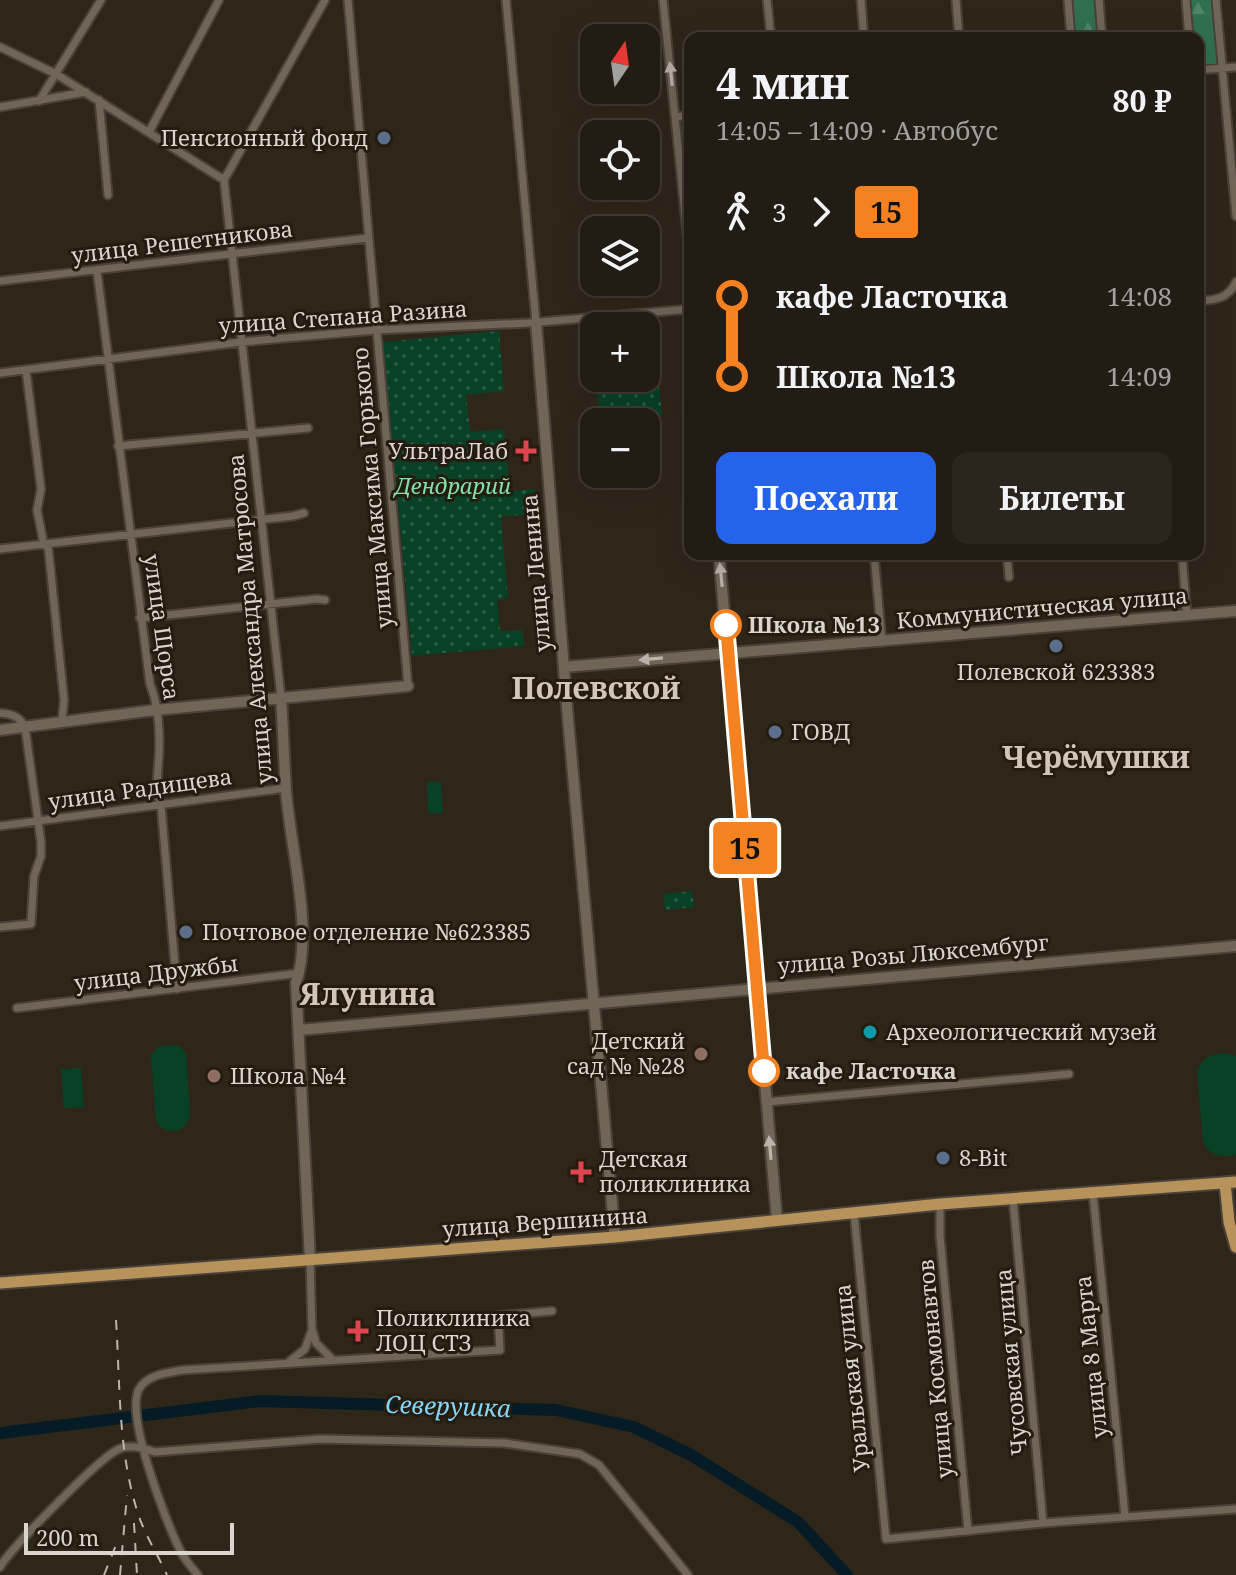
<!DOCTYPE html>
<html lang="ru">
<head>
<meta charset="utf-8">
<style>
	:root { --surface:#231c14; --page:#2b251d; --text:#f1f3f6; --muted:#a3a1a0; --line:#403a34; --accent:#2563eb }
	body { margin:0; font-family:"Noto Serif",serif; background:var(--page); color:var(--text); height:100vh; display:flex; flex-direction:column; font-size:30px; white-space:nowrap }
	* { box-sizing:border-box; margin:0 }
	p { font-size:26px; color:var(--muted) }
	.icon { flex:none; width:44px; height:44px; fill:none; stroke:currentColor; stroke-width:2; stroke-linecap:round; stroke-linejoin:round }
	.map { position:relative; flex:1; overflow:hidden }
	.side { position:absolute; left:684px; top:32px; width:520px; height:528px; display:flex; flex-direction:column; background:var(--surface); border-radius:16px; box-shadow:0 8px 32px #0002,0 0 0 2px var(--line) }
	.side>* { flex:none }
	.badge { padding:0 16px; border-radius:6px; font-size:28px; line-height:52px }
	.needle { width:52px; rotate:13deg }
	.buttons { position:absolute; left:580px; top:24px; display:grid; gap:16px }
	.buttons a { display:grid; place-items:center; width:80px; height:80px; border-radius:16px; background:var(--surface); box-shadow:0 8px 32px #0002,0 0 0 2px var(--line); font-size:40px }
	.scale { position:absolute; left:24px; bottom:20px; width:210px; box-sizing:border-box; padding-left:8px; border:4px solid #dad5cd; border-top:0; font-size:22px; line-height:28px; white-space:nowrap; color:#dad5cd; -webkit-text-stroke:6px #251c10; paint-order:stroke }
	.map>.badge { position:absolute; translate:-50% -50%; box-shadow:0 0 0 4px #fff }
	.legs { display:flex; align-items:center; gap:12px; height:88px; padding:0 32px; font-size:26px }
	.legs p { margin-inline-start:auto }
	.summary { display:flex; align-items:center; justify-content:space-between; height:136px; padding:0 32px }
	h1 { font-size:44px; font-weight:700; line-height:60px }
	.button { display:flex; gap:16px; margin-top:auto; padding:16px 32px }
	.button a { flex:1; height:92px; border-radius:16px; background:var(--accent); color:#fff; font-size:32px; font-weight:700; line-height:92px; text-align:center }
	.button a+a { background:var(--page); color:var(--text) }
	ul { padding:0 32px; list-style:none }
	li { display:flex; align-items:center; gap:28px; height:80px; font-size:30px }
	li i { display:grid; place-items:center; width:12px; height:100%; margin:0 10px; background:currentColor }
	li i::after { content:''; width:20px; height:20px; margin:-10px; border:6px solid; border-radius:50%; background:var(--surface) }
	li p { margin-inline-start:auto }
	li:first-child i { background:linear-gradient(#0000 50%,currentColor 0) }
	li:last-child i { background:linear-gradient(currentColor 50%,#0000 0) }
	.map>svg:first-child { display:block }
</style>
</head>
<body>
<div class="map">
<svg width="1236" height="1575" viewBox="0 0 1236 1575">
	<defs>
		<pattern id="grass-dots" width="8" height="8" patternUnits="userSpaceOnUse" patternTransform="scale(2)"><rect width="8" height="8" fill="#094127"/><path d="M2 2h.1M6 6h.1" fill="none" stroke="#2c5c45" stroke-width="1.8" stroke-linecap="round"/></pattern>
		<pattern id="forest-firs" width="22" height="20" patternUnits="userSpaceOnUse" patternTransform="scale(2)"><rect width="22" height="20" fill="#30704e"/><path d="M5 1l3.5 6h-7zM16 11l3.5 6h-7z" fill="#4d8466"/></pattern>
	</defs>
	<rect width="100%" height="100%" fill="#2f261a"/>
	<path fill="url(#grass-dots)" d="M 499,331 L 504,391 L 466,395 L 470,432 L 504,429 L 510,491 L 535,489 L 538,513 L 501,517 L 508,598 L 497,600 L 500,631 L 522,630 L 524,646 L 412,656 L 383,342 Z
		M 656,353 L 662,416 L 600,422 L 596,378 L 646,378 L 646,354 Z
		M 692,891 L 694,907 L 665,910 L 664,894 Z"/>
	<path fill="url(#forest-firs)" d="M 1070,0 L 1097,0 L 1100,38 L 1073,38 Z
		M 1188,0 L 1215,0 L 1220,66 L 1198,68 L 1198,38 L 1191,38 Z"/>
	<path fill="#094127" d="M 427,782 L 441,782 L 443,813 L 428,813 Z
		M 171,1045 L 181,1047 L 186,1054 L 190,1115 L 185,1127 C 174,1133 162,1132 156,1121 L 151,1056 L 158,1047 Z
		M 1225,1053 L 1236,1056 L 1236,1155 C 1222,1157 1210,1157 1203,1142 L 1197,1071 C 1202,1058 1211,1054 1225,1053 Z
		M 81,1068 L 84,1107 L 64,1108 L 61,1069 Z"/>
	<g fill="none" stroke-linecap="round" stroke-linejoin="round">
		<path stroke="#051c26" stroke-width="12" d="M 0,1433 L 260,1401 L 556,1410 L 634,1427 L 691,1455 L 798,1522 L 847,1575"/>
		<defs>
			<path id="street" d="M 348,0 L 408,686
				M 506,0 L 536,322
				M 663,0 L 690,263
				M 767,0 L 771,38
				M 861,0 L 864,38
				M 956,0 L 959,38
				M 1068,0 L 1071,38
				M 1099,0 L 1102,38
				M 1186,0 L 1189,38
				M 1216,0 L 1236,216
				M 0,47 L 56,74 L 224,180
				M 1198,70 L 1236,67
				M 99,100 L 108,195
				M 39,101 L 101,0
				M 0,107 L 86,92
				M 675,117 L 690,115
				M 149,132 L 219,0
				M 97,271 L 150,684 C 158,704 160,732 159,754 C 158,771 155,788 161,805 L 177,989
				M 0,281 L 368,238
				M 1198,301 C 1215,300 1228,299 1236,282
				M 26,370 L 41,489 L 37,510 L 44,545
				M 0,373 L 241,342 L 376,330 L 528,323 L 690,309
				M 118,446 L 308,428
				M 48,545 L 64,700 L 62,721
				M 0,549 L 293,516 L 304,513
				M 874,554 L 882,642
				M 1007,554 L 1009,577
				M 1182,554 L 1187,616
				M 140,618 L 317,599 L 325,600
				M 281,697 L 224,180 L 325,0
				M 0,713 C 12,714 19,716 25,727 L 41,842 L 41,856 L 34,876 L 31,924 L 0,927
				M 0,826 L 286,788
				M 17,1008 L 300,973
				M 767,1102 L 1069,1074
				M 1093,1194 L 1125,1516
				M 1013,1199 L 1043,1523
				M 940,1204 L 940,1236 L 968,1531
				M 854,1213 L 886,1539 L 1043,1523 L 1236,1509
				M 313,1332 L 316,1343 L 332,1359
				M 290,1361 L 305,1349 L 312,1330 L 310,1260
				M 0,1567 C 10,1549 101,1456 119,1449 C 130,1444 144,1448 155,1452 L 320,1439 L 504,1443 L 580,1454 L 599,1465 L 688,1575
				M 198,1575 C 191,1567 184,1559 180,1550 C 166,1522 125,1416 139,1389 C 148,1374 168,1373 183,1370 L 500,1350 L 498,1316 L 552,1311"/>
			<path id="secondary" d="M 536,322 L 568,719 L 615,1237
				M 719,554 L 777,1220
				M 564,667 L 1236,611
				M 281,697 C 283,728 284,760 286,791 C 290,846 314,931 296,983 L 310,1260
				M 0,730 L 155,710 L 408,686
				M 299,1030 L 1236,946"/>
			<path id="primary" d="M 1225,1183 L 1229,1222 L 1236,1247
				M 0,1283 L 615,1237 L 940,1204 L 1236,1182"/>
		</defs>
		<use href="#street" stroke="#4a4238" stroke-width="11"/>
		<use href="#secondary" stroke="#4a4238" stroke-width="14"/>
		<use href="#primary" stroke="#4a4238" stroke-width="15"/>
		<use href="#street" stroke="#706658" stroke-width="7"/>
		<use href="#secondary" stroke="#706658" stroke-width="10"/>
		<use href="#primary" stroke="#b7925a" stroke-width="11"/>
		<path stroke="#bab4ab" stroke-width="2" stroke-dasharray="10 10" stroke-linecap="butt" d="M 116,1320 C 120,1382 118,1447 136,1507 C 142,1530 157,1553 167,1575
			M 134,1523 L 137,1575
			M 104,1575 L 116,1545
			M 120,1575 L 127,1495"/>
	</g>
	<defs><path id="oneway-solid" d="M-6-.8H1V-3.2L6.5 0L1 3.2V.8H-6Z" transform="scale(2)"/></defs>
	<g fill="#bab4aa">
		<use href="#oneway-solid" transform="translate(671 74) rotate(-96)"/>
		<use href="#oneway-solid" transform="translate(721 575) rotate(-96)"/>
		<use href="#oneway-solid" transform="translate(651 659) rotate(175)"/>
		<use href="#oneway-solid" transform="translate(770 1148) rotate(-95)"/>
	</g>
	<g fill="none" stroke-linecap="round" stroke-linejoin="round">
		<defs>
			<path id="line-1" d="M 726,625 L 764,1071"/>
		</defs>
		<use href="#line-1" stroke="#fff" stroke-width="18"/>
		<use href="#line-1" stroke="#f58220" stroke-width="12"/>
	</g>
	<g fill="#5c6f8a" stroke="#251c10" stroke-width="3">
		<circle cx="384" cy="138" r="8"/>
		<circle cx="1056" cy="646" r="8"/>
		<circle cx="775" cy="732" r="8"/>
		<circle cx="186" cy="932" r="8"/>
		<circle cx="943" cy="1158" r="8"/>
	</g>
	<g fill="#e0444e" stroke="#251c10" stroke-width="3">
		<path d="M522 439h8v8h8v8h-8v8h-8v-8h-8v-8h8z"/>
		<path d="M577 1160h8v8h8v8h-8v8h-8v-8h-8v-8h8z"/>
		<path d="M354 1319h8v8h8v8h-8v8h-8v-8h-8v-8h8z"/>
	</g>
	<g fill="#fff" stroke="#f58220" stroke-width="4">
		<circle cx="726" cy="625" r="14"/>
		<circle cx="764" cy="1071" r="14"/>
	</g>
	<circle fill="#0f9aa8" stroke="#251c10" stroke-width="3" cx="870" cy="1032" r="8"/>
	<g fill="#8d6e63" stroke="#251c10" stroke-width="3">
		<circle cx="701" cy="1054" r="8"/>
		<circle cx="214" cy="1076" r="8"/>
	</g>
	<g text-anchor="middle" stroke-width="6" stroke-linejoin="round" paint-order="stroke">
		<g font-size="22" fill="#dad5cd" stroke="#251c10" text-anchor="start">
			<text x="368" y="146" text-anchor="end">Пенсионный фонд</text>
			<text x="508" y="459" text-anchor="end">УльтраЛаб</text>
			<text x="1056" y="680" text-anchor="middle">Полевской 623383</text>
			<text x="791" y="740">ГОВД</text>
			<text x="202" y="940">Почтовое отделение №623385</text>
			<text x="886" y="1040">Археологический музей</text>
			<text x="685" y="1049" text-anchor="end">Детский<tspan x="685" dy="25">сад № №28</tspan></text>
			<text x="230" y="1084">Школа №4</text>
			<text x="959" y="1166">8-Bit</text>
			<text x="599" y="1167">Детская<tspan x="599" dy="25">поликлиника</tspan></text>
			<text x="376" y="1326">Поликлиника<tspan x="376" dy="25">ЛОЦ СТЗ</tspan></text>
		</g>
		<g font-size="22" fill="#dad5cd" stroke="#251c10">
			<text transform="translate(182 242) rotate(-7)" y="8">улица Решетникова</text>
			<text transform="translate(343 317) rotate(-4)" y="8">улица Степана Разина</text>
			<text transform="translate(372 488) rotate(-95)" y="8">улица Максима Горького</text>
			<text transform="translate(536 573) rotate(-95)" y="8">улица Ленина</text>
			<text transform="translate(1042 608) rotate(-5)" y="8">Коммунистическая улица</text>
			<text transform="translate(250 619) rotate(-95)" y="8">улица Александра Матросова</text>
			<text transform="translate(162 627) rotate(82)" y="8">улица Щорса</text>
			<text transform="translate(140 789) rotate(-8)" y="8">улица Радищева</text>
			<text transform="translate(913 954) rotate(-5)" y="8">улица Розы Люксембург</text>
			<text transform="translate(156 973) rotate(-7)" y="8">улица Дружбы</text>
			<text transform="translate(545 1222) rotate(-4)" y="8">улица Вершинина</text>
			<text transform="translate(1091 1357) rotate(-96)" y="8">улица 8 Марта</text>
			<text transform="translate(1011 1362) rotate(-95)" y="8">Чусовская улица</text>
			<text transform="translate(935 1369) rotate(-95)" y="8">улица Космонавтов</text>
			<text transform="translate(852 1378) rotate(-96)" y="8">Уральская улица</text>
		</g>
		<g font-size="22" font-style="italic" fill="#83dfaa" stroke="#251c10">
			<text x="453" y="494">Дендрарий</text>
		</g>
		<g font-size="22" font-weight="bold" fill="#dad5cd" stroke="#251c10" text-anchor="start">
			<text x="748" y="633">Школа №13</text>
			<text x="786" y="1079">кафе Ласточка</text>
		</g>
		<g font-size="24" font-style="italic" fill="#83d5f8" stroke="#251c10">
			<text transform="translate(448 1407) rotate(2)" y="8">Северушка</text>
		</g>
		<g font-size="30" font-weight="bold" fill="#d1c6b7" stroke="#251c10">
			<text x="596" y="699">Полевской</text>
			<text x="1096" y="768">Черёмушки</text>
			<text x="368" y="1005">Ялунина</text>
		</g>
	</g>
</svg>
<div class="buttons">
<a><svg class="needle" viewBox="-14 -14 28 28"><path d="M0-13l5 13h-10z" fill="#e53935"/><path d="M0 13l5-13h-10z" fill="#a3a1a0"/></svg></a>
<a><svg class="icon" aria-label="locate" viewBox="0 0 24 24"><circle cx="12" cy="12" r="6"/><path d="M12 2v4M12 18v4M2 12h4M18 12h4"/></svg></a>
<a><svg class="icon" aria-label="layers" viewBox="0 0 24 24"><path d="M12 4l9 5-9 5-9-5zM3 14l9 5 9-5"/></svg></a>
<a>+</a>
<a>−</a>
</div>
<div class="scale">200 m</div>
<b class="badge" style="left:745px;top:848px;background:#f58220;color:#111">15</b>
<section class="side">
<div class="summary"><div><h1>4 мин</h1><p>14:05 – 14:09 · Автобус</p></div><b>80 ₽</b></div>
<div class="legs"><svg class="icon" aria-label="walk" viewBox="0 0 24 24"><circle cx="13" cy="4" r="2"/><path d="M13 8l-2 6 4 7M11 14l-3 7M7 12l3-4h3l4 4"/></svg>3<svg class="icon" aria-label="forward" viewBox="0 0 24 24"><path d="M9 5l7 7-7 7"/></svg><b class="badge" style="background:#f58220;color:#111">15</b></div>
<ul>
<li><i style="color:#f58220"></i><b>кафе Ласточка</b><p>14:08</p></li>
<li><i style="color:#f58220"></i><b>Школа №13</b><p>14:09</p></li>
</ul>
<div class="button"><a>Поехали</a><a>Билеты</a></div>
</section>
</div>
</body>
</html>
